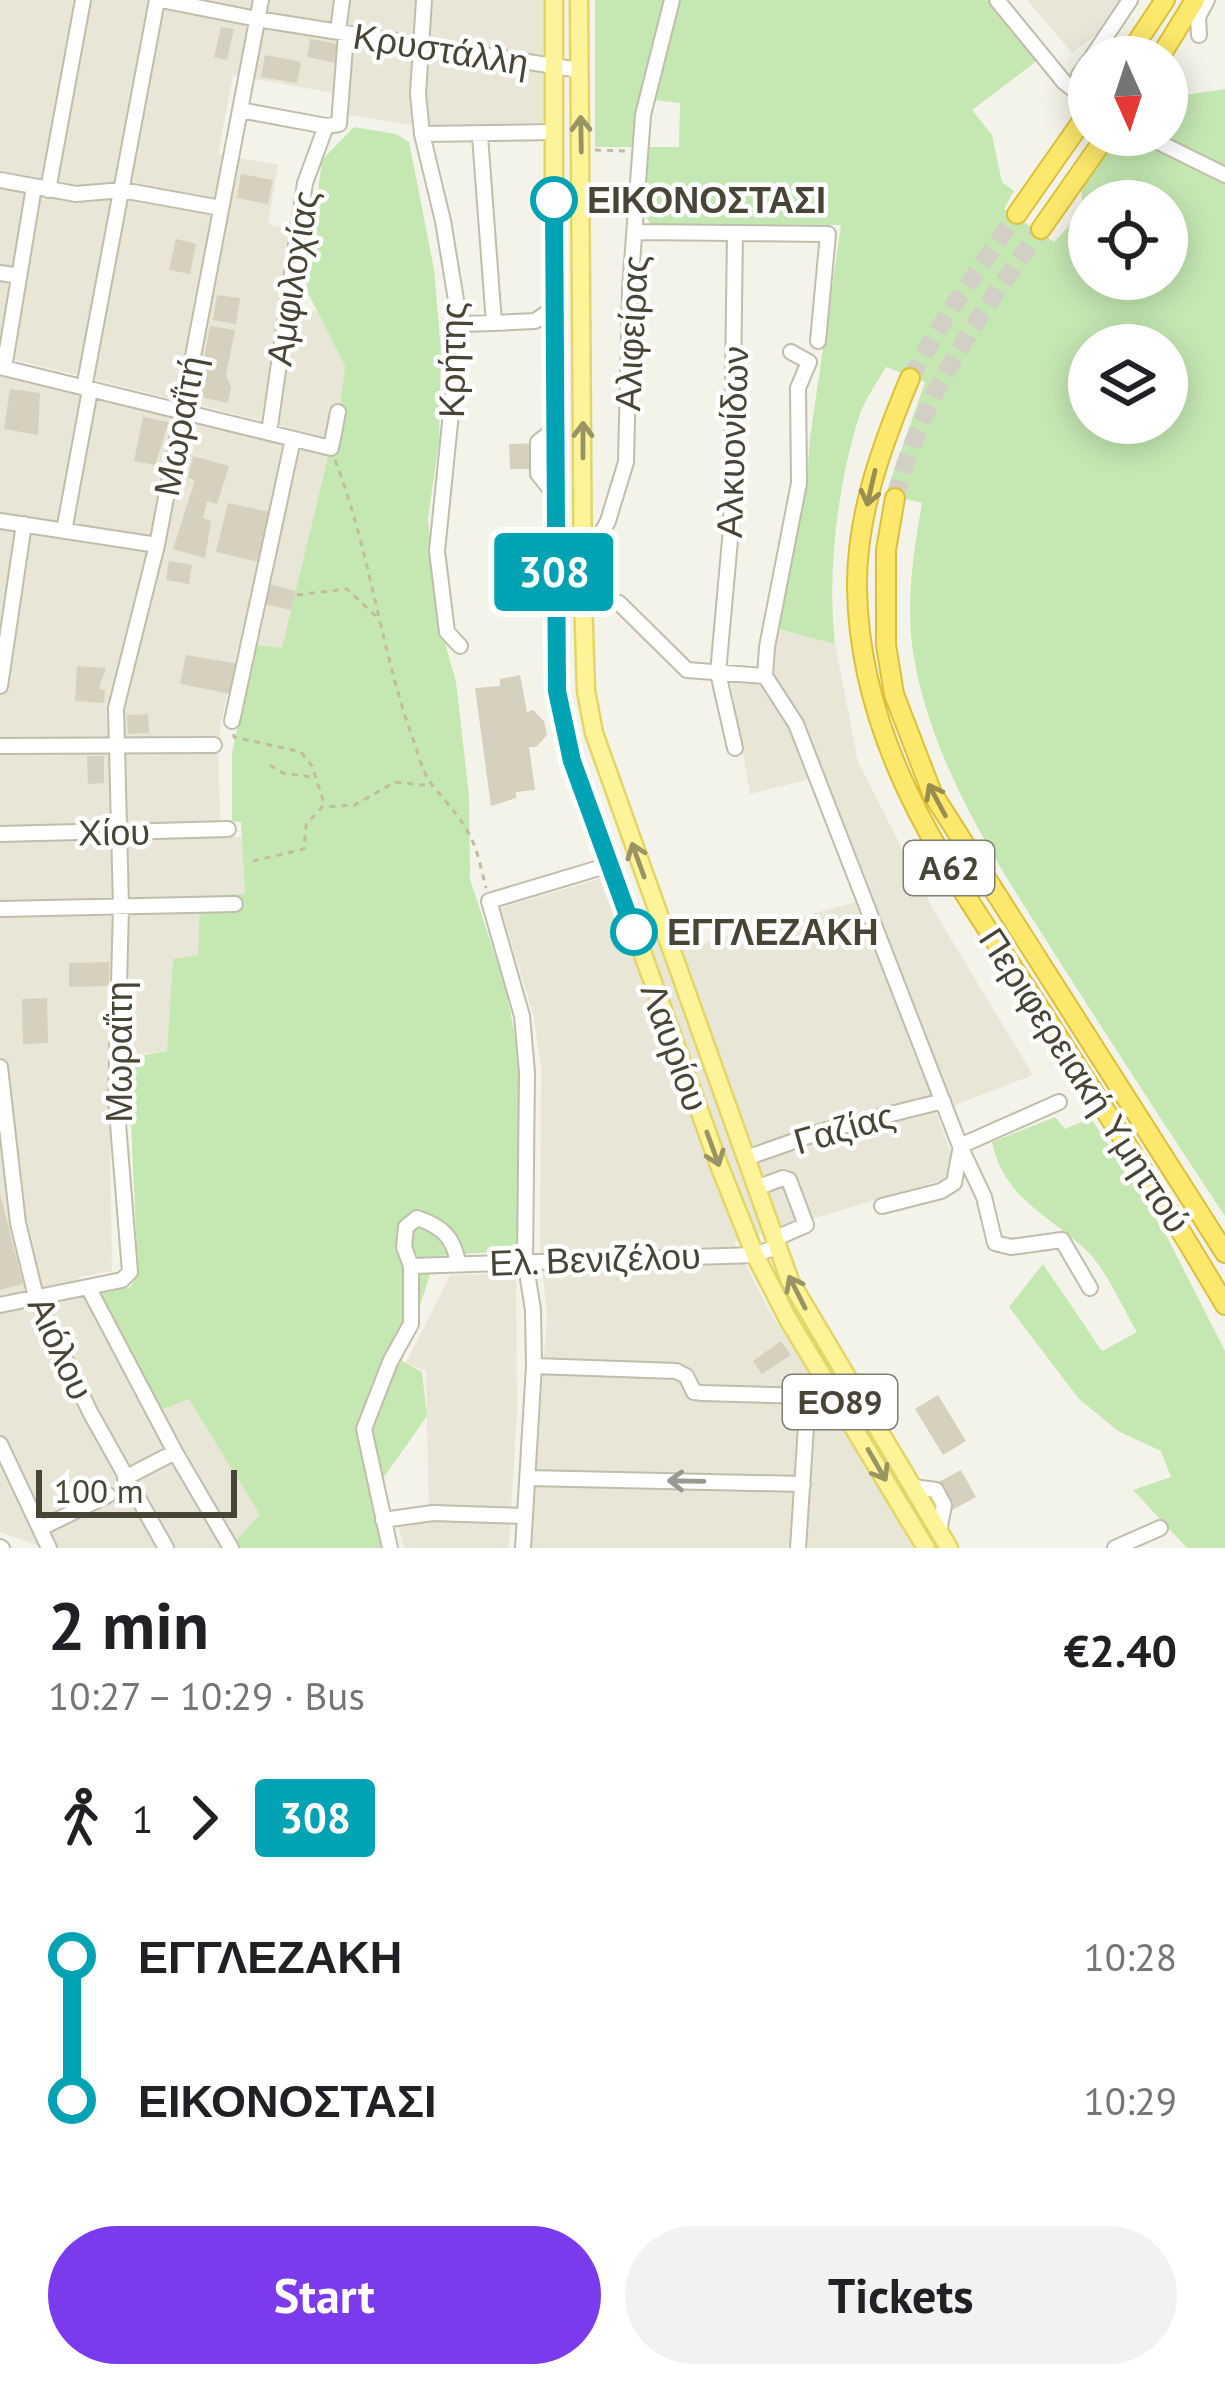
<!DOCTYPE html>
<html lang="en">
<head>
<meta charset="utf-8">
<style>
	:root { --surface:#fff; --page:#f2f2f2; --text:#202124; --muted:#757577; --accent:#7c3aed }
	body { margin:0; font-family:"PT Sans",sans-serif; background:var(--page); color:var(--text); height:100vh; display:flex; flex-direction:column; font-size:45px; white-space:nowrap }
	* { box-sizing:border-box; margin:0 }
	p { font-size:39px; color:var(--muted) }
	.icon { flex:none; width:66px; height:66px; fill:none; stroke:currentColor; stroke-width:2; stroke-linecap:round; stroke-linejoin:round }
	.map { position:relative; height:1548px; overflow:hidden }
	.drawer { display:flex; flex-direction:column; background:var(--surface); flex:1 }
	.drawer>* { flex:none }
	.badge { padding:0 24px; border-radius:9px; font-size:42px; line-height:78px }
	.needle { width:78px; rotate:177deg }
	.buttons { position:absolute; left:1068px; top:36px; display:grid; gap:24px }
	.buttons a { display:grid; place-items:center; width:120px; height:120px; border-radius:50%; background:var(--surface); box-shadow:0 6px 30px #0003; font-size:60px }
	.scale { position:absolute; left:36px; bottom:30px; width:201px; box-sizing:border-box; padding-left:12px; border:6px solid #484537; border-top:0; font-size:33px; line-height:42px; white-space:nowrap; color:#484537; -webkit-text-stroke:9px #fff; paint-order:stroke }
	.map>.badge { position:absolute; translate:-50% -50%; box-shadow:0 0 0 6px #fff }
	.legs { display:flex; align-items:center; gap:18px; height:132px; padding:0 48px; font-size:39px }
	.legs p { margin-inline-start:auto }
	.overview { display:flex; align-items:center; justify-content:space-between; height:204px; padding:0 48px }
	h1 { font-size:66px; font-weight:700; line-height:90px }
	.action { display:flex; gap:24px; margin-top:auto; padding:24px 48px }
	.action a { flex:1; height:138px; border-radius:72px; background:var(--accent); color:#fff; font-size:48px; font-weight:700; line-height:138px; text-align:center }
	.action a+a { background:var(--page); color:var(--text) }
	ul { padding:0 48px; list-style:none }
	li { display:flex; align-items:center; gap:42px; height:144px; font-size:45px }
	li i { display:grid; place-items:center; width:18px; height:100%; margin:0 15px; background:currentColor }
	li i::after { content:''; width:30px; height:30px; margin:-15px; border:9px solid; border-radius:50%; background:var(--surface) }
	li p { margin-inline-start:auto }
	li:first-child i { background:linear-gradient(#0000 50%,currentColor 0) }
	li:last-child i { background:linear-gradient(currentColor 50%,#0000 0) }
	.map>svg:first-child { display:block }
</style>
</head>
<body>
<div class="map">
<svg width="1225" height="1548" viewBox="0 0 1225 1548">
	<rect width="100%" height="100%" fill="#f4f3e9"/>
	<path fill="#e8e6d7" d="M 0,0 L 545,0 L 547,125 L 473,129 L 405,124 L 344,114 L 344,95 L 233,75 L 218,154 L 278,165 L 268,224 L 292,230 L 279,308 L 317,311 L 345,366 L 340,407 L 330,438 L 0,356 Z
		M 1027,0 L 1125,0 L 1100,32 L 1072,53 Z
		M 0,375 L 329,453 L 282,649 L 240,642 L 221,721 L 218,749 L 221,837 L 242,837 L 245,895 L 200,896 L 198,956 L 173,959 L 167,1051 L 109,1058 L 112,1271 L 78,1277 L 146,1417 L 189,1398 L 261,1515 L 236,1540 L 240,1548 L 46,1548 L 0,1532 Z
		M 775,628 L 835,644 L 858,762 L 933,909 L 1033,1075 L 953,1106 L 947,1091 L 930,1096 L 959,1175 L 734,1242 L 770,1312 L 843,1424 L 913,1548 L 531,1548 L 547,1313 L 540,1250 L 541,1067 L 533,1013 L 500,908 L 603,878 L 681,949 L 871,898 L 823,776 L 750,794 L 731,683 L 758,685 L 775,676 Z
		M 516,1273 L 517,1411 L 509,1548 L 404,1548 L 399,1527 L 429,1518 L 426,1371 L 406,1363 L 450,1275 Z"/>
	<path fill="#c5e8b2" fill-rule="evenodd" d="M 595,0 L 666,0 L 636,147 L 595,147 Z
		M 680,0 L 992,0 L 1038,60 L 972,110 L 992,135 L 1002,182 L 1014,191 L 1004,209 L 1054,242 L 1083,211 L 1081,188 L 1119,135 L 1167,135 L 1167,98 L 1225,89 L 1225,1216 C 1171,1135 1118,1053 1065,970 C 1004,874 934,772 914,658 C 905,607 913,554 922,503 L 886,494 L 925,382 L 886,367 C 877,383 864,400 859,417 C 837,487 827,573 835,644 L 775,628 L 806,492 L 810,438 L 841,225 L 651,224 L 644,215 L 646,147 L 679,147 L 680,103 L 654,100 ZM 1089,201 L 1167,201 L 1167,279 L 1089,279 ZM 1089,345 L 1167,345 L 1167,423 L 1089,423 Z
		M 354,127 L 396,134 L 409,142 L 434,269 L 441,350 L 439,441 L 428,519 L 437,614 L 456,682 L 469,795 L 470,879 L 506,989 L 521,1069 L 520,1250 L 436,1256 L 402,1361 L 422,1372 L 427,1416 L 370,1497 L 381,1548 L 240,1548 L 235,1541 L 260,1515 L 189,1399 L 159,1411 L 100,1294 L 130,1287 L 138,1275 L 128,1058 L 167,1051 L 173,959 L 198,955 L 200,896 L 245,894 L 241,822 L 232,821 L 232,753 L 256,645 L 282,648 L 340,407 L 345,366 L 306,289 L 322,160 Z
		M 1055,1117 L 1065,1129 L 1091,1118 L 1165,1233 L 1225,1351 L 1225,1548 L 1187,1548 L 1133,1490 L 1171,1477 L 1161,1451 L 1118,1431 L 1079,1399 L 1009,1307 L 1043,1264 L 1102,1351 L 1137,1332 C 1122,1307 1108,1273 1088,1252 C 1050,1215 1004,1200 992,1142 Z"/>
	<path fill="#d6d1be" d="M 221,27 L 234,29 L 227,60 L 214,57 Z
		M 310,39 L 339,44 L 336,63 L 307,57 Z
		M 265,55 L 301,62 L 297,83 L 261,77 Z
		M 241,174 L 273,180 L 268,204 L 237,198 Z
		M 176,239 L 196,244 L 190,274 L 169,270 Z
		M 217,295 L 240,298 L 236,324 L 213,320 Z
		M 210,326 L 235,330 L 226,375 L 231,388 L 228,403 L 205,398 L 198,392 Z
		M 10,389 L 40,393 L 38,435 L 4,429 Z
		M 143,417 L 169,422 L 155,465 L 134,461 Z
		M 542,443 L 542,469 L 510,469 L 509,444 Z
		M 193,456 L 229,466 L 217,504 L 207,501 L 203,518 L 211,521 L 205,558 L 173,549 L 195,480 L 188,478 Z
		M 228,503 L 274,513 L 262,563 L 216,552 Z
		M 169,561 L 192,565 L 189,584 L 166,580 Z
		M 269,584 L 296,591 L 291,610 L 264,604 Z
		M 186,655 L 239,664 L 232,694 L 180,684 Z
		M 77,666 L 106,668 L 100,685 L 100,689 L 105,690 L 104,703 L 75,701 Z
		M 520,675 L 527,712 L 533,710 L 544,721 L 547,735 L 536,747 L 529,747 L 535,790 L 516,792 L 516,798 L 491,806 L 475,688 L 500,686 L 500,679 Z
		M 148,714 L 149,733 L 128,734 L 127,715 Z
		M 87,756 L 104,756 L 104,783 L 88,784 Z
		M 109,962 L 109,986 L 69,987 L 69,963 Z
		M 47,998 L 48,1043 L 23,1044 L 22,999 Z
		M 0,1193 L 23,1284 L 0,1290 Z
		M 781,1341 L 791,1355 L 762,1374 L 753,1361 Z
		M 938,1395 L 966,1441 L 943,1455 L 915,1409 Z
		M 961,1470 L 976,1497 L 945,1514 L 931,1486 Z"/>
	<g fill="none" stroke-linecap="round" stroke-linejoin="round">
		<path stroke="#d2d0c5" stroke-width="18" stroke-dasharray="18 9" stroke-linecap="butt" d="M 910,378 L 948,313 L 1017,214
			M 895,498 C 925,389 977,319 1041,229"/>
		<defs>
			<path id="minor" d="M 161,0 L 257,19 L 579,70
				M 424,0 L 418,94 L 422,134 L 443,221 L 460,324 L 437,551 L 447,632 L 460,646
				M 997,0 L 1064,82 L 1089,102
				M 338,32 L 342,0
				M 1199,35 L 1198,17 L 1207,0
				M 1092,57 L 1130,0
				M 1079,75 L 1089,61
				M 240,110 L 326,126
				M 326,126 L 339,124 L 346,34
				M 422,134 L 554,132
				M 1144,135 L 1225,175
				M 0,180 L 76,194 L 122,190 L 221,208
				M 48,190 L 83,0
				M 635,232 L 735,233 L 731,529 L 718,673 L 735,748
				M 735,233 L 828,234 L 818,341
				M 0,273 L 19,276
				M 494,323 L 535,321 L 554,308
				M 460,324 L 494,323 L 480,136
				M 791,352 L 809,362 L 798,388 L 799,483 L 767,647 L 765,676 L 796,724 L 960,1146 L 984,1197 L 995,1243 L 1011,1247 L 1062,1240 L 1090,1288
				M 0,367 L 331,448 L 338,412
				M 4,368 L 34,187
				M 84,388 L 157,0
				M 554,430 L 538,442 L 538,474 L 554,494
				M 269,433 L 305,183 L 326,126
				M 0,521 L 157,545
				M 64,531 L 90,390
				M 554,557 L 583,557 L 594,548 L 608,521 L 626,462 L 630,290 L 643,115 L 672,0
				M 554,597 L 604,599 L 619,603 L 687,670 L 765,676
				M 0,686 L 24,524
				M 232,721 L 293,439
				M 0,746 L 214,745
				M 118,832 L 228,829
				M 0,834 L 77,832
				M 0,909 L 235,904
				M 0,1067 L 18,1223 L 36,1297 L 90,1412 L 166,1548
				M 960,1146 L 1059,1102
				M 746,1158 L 823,1131 L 943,1101
				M 756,1188 L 783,1178 L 789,1180 L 806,1225 L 774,1239
				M 882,1206 L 941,1191 L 954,1183 L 960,1151
				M 411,1266 L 755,1255 L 776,1247
				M 88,1287 L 175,1452 L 231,1548
				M 0,1305 L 122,1280 L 130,1272 L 116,1099 L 121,907 L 116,708 L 157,545 L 261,0
				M 534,1366 L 676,1371 L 686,1376 L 694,1392 L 702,1393 L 808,1396
				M 0,1444 L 49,1548
				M 125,1478 L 175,1452
				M 528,1478 L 803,1484
				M 913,1487 L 936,1490 L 944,1505 L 939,1531
				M 383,1520 L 433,1513 L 525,1516
				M 41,1528 L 108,1495
				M 0,1547 L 2,1548
				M 390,1548 L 364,1429 L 390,1362 L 411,1324 L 411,1266 L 404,1247 L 406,1227 L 417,1218 C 442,1226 454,1238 458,1263
				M 523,1548 L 534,1366 L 533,1310 L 525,1260 L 527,1072 L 522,1016 L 489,901 L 609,865
				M 798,1548 L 808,1396 L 831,1386
				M 1115,1548 L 1160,1528"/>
			<path id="major" d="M 554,0 L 554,597 L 557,691 L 566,741 L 719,1165 L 755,1255 L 788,1319 L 926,1548
				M 579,0 L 583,598 L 586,691 L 594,733 L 790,1281 L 949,1548"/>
			<path id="highway" d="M 1127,57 L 1165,0
				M 1160,57 L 1195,0
				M 1017,214 L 1089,111
				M 1041,229 L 1107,135
				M 910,378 C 882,445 856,515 857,589 C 860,757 959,884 1046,1018 C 1107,1113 1168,1208 1225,1305
				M 895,498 L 886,550 L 886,645 L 894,694 L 932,793 L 1225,1253"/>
		</defs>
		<use href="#minor" stroke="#c0bdab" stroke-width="18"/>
		<use href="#major" stroke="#e3d668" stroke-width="21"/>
		<use href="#highway" stroke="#dcc03b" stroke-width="22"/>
		<path stroke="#c1bc9d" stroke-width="3" stroke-dasharray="6 6" stroke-linecap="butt" d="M 595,150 L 627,151
			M 335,460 C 370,550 380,648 413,739 C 418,752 422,771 430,782 C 445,802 462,817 473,842 C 479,856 482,873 486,888
			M 297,595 L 347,589 L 378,618
			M 234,734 L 234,737 L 301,752 L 312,766 L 325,806
			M 270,765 L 283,773 L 312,777
			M 253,861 L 304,849 L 306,825 L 322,807 L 355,805 L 395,782 L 433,786"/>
		<use href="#minor" stroke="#fff" stroke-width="14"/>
		<use href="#major" stroke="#fdf499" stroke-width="16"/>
		<use href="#highway" stroke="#fce86c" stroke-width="18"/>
	</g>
	<defs><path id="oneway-shaft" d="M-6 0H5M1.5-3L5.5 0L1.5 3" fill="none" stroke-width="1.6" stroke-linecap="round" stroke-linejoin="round" transform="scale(3)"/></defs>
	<g stroke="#999463">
		<use href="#oneway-shaft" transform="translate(581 134) rotate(-91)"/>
		<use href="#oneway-shaft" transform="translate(583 440) rotate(-90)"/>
		<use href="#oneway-shaft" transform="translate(638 860) rotate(-110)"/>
		<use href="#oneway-shaft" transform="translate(713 1149) rotate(70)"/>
		<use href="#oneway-shaft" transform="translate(797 1292) rotate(-117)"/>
		<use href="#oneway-shaft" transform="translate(877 1465) rotate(60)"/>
	</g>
	<g stroke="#998e4f">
		<use href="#oneway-shaft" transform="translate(871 488) rotate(103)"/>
		<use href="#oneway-shaft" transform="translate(937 800) rotate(-118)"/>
	</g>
	<use stroke="#9a9991" href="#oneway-shaft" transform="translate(686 1481) rotate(-179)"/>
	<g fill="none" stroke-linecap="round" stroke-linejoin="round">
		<defs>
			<path id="line-1" d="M 554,200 L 557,691 L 572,761 L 634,932"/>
		</defs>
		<use href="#line-1" stroke="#fff" stroke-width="27"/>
		<use href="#line-1" stroke="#00a3b4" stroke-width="18"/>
	</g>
	<g fill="#fff" stroke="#00a3b4" stroke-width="6">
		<circle cx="554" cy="200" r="21"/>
		<circle cx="634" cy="932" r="21"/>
	</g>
	<g text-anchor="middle" stroke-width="9" stroke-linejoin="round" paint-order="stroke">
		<g fill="#fff" stroke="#7f7d73" stroke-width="3">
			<rect x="904" y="841" width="90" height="54" rx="9"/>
			<rect x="783" y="1375" width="114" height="54" rx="9"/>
		</g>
		<g font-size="33" font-weight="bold" fill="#484537">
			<text x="949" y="880">Α62</text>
			<text x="840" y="1414">ΕΟ89</text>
		</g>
		<g font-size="36" fill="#484537" stroke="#fff">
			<text transform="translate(441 49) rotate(9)" y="13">Κρυστάλλη</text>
			<text transform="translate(292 278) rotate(-81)" y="13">Αμφιλοχίας</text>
			<text transform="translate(631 333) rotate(-87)" y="13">Αλιφείρας</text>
			<text transform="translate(452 360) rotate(-89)" y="13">Κρήτης</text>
			<text transform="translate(179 426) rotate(-79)" y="13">Μωραΐτή</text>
			<text transform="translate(732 442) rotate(-88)" y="13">Αλκυονίδων</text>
			<text transform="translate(114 832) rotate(-1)" y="13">Χίου</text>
			<text transform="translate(675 1047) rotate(70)" y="13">Λαυρίου</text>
			<text transform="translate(119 1052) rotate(-90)" y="13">Μωραΐτη</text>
			<text transform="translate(1085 1080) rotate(57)" y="13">Περιφερειακή Υμηττού</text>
			<text transform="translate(844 1128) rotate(-16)" y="13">Γαζίας</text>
			<text transform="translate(595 1259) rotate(-2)" y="13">Ελ. Βενιζέλου</text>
			<text transform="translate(61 1348) rotate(66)" y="13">Αιόλου</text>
		</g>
		<g font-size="36" font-weight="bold" fill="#484537" stroke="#fff" text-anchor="start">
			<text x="587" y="213">ΕΙΚΟΝΟΣΤΑΣΙ</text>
			<text x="667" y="945">ΕΓΓΛΕΖΑΚΗ</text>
		</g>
	</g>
</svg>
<div class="buttons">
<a><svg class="needle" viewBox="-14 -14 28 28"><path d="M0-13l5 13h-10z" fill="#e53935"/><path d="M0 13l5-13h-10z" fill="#757577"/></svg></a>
<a><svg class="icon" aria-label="locate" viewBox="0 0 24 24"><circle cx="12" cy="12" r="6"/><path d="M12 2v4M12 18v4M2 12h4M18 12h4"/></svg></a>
<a><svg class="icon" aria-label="layers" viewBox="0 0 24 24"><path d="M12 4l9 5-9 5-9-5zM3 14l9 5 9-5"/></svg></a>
</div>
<div class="scale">100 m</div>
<b class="badge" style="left:554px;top:572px;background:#00a3b4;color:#fff">308</b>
</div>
<section class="drawer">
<div class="overview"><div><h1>2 min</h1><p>10:27 – 10:29 · Bus</p></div><b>€2.40</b></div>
<div class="legs"><svg class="icon" aria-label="walk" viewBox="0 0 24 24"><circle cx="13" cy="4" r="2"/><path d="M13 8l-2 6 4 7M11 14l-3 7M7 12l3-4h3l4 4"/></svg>1<svg class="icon" aria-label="forward" viewBox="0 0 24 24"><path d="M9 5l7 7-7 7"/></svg><b class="badge" style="background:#00a3b4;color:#fff">308</b></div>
<ul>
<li><i style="color:#00a3b4"></i><b>ΕΓΓΛΕΖΑΚΗ</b><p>10:28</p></li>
<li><i style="color:#00a3b4"></i><b>ΕΙΚΟΝΟΣΤΑΣΙ</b><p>10:29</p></li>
</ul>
<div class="action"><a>Start</a><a>Tickets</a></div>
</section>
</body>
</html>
